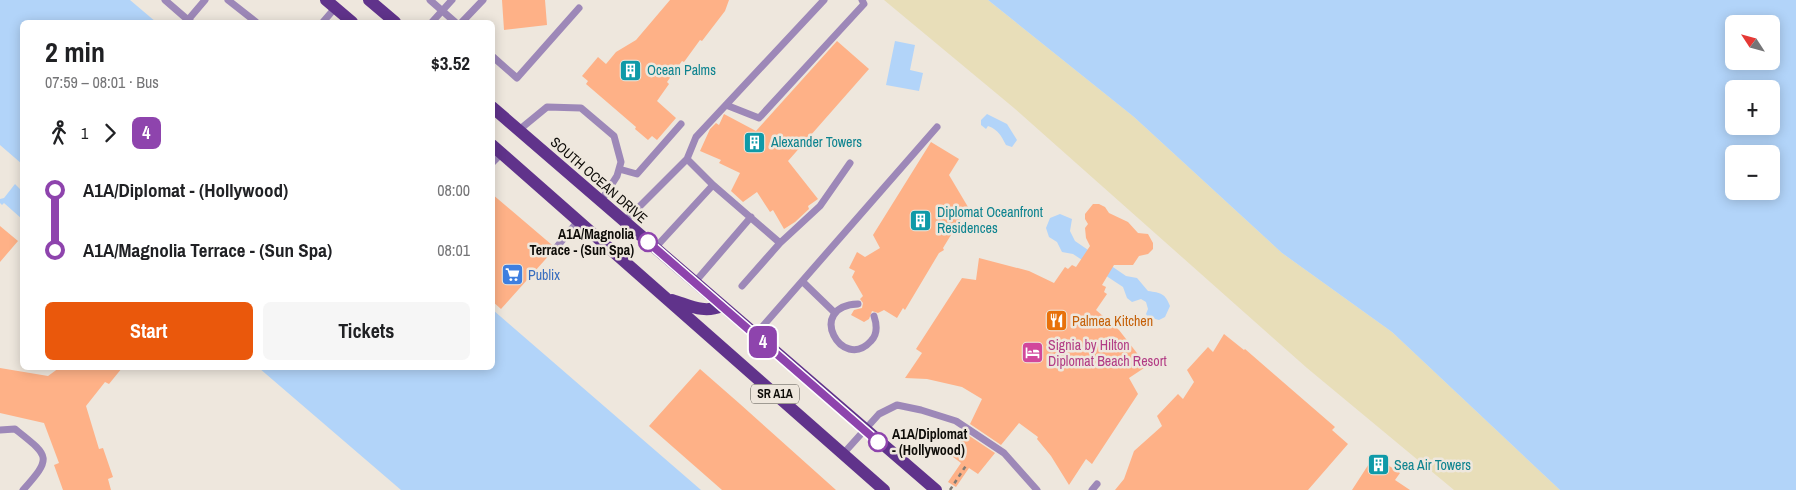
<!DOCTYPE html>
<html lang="en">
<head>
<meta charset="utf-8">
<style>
	:root { --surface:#fff; --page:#f6f6f6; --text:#202124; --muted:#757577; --accent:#ea580c }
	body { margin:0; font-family:"Archivo Narrow",sans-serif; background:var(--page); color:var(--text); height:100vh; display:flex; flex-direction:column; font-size:19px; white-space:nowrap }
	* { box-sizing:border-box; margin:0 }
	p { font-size:16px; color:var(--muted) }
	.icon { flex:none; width:28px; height:28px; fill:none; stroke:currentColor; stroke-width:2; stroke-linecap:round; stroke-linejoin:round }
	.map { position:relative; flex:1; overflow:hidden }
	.sheet { position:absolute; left:20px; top:20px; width:475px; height:350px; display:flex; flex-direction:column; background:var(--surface); border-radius:8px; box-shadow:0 2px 12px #0003 }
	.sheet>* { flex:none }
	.badge { padding:0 10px; border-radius:8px; font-size:18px; line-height:32px }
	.needle { width:32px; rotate:306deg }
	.buttons { position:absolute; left:1725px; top:15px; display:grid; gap:10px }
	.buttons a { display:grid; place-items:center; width:55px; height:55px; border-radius:8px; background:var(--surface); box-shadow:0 2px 12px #0003; font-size:25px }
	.map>.badge { position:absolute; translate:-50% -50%; box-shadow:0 0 0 2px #fff }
	.legs { display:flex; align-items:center; gap:8px; height:55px; padding:0 25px; font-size:16px }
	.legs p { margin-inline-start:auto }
	.head { display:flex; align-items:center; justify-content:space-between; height:85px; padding:0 25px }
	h1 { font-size:28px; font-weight:800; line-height:38px }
	.action { display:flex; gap:10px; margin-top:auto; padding:10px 25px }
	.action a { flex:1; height:58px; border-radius:8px; background:var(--accent); color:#fff; font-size:20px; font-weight:800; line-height:58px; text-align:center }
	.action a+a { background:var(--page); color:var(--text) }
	ul { padding:0 25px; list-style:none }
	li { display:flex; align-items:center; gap:18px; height:60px; font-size:19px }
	li i { display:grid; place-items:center; width:8px; height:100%; margin:0 6px; background:currentColor }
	li i::after { content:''; width:12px; height:12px; margin:-6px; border:4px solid; border-radius:50%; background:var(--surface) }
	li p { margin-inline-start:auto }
	li:first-child i { background:linear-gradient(#0000 50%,currentColor 0) }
	li:last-child i { background:linear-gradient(currentColor 50%,#0000 0) }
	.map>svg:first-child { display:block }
</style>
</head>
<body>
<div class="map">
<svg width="1796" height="490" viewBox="0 0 1796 490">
	<rect width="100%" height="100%" fill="#eee7dd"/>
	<path fill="#e8deb9" d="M 884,0 L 988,0 L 1134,117 L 1282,253 L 1392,332 L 1560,490 L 1454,490 L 1307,368 L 1014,108 Z"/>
	<path fill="#b2d4f9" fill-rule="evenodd" d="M 0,0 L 130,0 L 156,22 L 22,22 L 22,164 L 0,145 Z
		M 988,0 L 1796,0 L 1796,490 L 1560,490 L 1392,332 L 1282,253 L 1134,117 ZM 1734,24 L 1771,24 L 1771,61 L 1734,61 ZM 1734,89 L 1771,89 L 1771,126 L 1734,126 ZM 1734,154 L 1771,154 L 1771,191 L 1734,191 Z
		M 895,41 L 915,45 L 910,70 L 923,73 L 919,91 L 886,85 Z
		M 987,114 L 1007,124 L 1017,140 L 1012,147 L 1006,145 C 1001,136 999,130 988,126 L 986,129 L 981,125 L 981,120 Z
		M 15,184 L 22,191 L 22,219 L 4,203 L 2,205 L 0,203 L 0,199 L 4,198 Z
		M 1060,214 L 1072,219 L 1070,231 L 1075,241 L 1126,276 L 1137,278 L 1148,291 C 1161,293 1165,293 1170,306 L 1165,317 L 1159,320 L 1148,317 L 1146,314 L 1148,309 L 1146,302 L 1141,299 L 1132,302 L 1127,298 L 1123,287 L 1073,254 L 1062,252 L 1057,242 L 1049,237 L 1046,228 L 1050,218 Z
		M 493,310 L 701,490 L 401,490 L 259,368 L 492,368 Z"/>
	<path fill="#feb187" d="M 502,0 L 545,0 L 547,25 L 504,30 Z
		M 670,0 L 729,0 L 725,11 L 702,41 L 700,40 L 684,62 L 682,61 L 667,82 L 669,84 L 657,101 L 676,118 L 657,140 L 652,136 L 648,140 L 635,129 L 636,127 L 586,84 L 588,81 L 582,76 L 598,57 L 606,64 L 616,52 L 636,40 Z
		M 837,41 L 869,69 L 788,161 L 818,199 L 808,206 L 809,209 L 795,222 L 784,229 L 773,210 L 770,212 L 757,192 L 743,202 L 731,191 L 740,173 L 719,163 L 721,160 L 700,151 L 710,129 L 716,123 L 719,125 L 724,114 L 756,131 Z
		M 931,142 L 959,159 L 949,175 L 968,207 L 943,248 L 944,250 L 939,253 L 905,310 L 903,308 L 897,318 L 884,310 L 878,313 L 872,311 L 869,319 L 864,322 L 851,315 L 854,310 L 862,308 L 863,303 L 860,299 L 863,296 L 852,277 L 855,271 L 849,268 L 857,252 L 865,257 L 880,248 L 873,235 Z
		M 492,194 L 552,245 L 552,252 L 501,309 L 492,301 Z
		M 1093,204 L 1099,204 L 1105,207 L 1109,213 L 1128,222 L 1138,233 L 1148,234 L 1153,243 L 1153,249 L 1148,254 L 1139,256 L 1133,265 L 1114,265 L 1102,285 L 1106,287 L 1104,292 L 1107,294 L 1096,310 L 1119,330 L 1147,366 L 1129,378 L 1138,394 L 1092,464 L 1086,459 L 1069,485 L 1051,456 L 1037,439 L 1038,437 L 1019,423 L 1001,445 L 970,424 L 982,399 L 962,387 L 927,379 L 905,378 L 922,353 L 916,349 L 962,278 L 976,280 L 979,258 L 1029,271 L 1054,283 L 1065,267 L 1068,269 L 1072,265 L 1076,267 L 1090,246 L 1086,238 L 1085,228 L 1088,224 L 1085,219 L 1085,214 Z
		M 0,226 L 18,241 L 0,262 Z
		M 1224,334 L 1244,350 L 1245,349 L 1335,427 L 1332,430 L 1348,444 L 1308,490 L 1115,490 L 1124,479 L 1134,451 L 1162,426 L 1157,416 L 1178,394 L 1183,399 L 1194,382 L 1187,370 L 1208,347 L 1213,352 Z
		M 0,368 L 48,376 L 59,368 L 122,368 L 109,384 L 105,382 L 86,406 L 99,449 L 103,448 L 113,477 L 108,479 L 111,490 L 63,490 L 54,465 L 59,463 L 44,423 L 0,413 Z
		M 700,369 L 740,404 L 836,490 L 722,490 L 649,426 Z
		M 965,433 L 995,453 L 978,474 L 969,468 L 956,487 L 948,482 L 961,463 L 953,457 Z
		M 1374,456 L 1400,473 L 1395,480 L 1410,490 L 1352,490 Z"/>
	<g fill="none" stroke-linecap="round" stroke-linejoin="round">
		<path stroke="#807b74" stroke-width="2.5" stroke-dasharray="4 4" stroke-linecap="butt" d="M 950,490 L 967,464"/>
		<path stroke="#9d88b8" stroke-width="7" d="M 165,0 L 188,20
			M 228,0 L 256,22
			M 430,0 L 455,22
			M 191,22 L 188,20 L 205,0
			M 323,22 L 335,8
			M 432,22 L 452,0
			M 462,22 L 483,0
			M 492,56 L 517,78 L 579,8
			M 726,105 L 759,118 L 864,4 L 862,0
			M 519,130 L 547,107 L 581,108 L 614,136 L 621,162 L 617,176 L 601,201
			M 687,159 L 696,137 L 824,0
			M 492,163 L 502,153
			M 619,169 L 637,174 L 681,124
			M 624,222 L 687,159 L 713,185
			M 556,248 L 578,221
			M 655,248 L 713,185 L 780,243 L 820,206 L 850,163
			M 695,282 L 751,217
			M 803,282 L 835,313
			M 742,286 L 780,243
			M 858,304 C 805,306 842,373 871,341 C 878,334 877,325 874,316
			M 755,335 L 937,127
			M 0,430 L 15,429 C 49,456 53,457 23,490
			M 843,454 L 879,414 L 897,405 L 921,410 L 956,421 L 1004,453 L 1037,490
			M 1092,490 L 1097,484"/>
		<path stroke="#60338b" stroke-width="12" d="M 326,0 L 352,22
			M 369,0 L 395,22
			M 492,107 L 936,490
			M 492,145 L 884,490
			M 672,300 C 689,305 704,314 721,306"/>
	</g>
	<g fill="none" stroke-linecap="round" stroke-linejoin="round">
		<defs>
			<path id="line-1" d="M 648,242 L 878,442"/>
		</defs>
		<use href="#line-1" stroke="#fff" stroke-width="11"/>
		<use href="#line-1" stroke="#8e44ad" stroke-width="8"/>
	</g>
	<defs>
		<symbol id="building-square" viewBox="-11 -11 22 22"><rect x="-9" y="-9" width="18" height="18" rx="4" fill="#0f9aa8" stroke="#eee7dd"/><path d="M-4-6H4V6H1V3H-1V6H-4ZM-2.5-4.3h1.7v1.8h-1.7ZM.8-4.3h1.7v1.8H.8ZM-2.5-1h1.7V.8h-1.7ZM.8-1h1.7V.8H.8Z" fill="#fff"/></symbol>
		<symbol id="supermarket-square" viewBox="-11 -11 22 22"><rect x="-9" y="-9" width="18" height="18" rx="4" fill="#3f7fe0" stroke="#eee7dd"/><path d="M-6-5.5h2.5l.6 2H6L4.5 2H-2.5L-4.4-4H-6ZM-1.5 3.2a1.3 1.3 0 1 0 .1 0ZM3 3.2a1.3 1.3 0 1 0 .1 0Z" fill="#fff"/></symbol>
		<symbol id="restaurant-square" viewBox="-11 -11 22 22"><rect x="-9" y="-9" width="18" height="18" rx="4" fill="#e8710a" stroke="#eee7dd"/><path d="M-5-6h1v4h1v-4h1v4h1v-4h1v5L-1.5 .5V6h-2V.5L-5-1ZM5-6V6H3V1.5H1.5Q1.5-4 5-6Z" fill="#fff"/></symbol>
		<symbol id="hotel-square" viewBox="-11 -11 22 22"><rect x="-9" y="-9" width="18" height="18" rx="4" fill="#d1479c" stroke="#eee7dd"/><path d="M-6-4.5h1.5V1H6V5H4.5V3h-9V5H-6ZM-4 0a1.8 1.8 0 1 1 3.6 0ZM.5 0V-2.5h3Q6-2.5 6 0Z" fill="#fff"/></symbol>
	</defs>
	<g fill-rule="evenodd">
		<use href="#building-square" x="618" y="58" width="25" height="25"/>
		<use href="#building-square" x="742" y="130" width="25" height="25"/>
		<use href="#building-square" x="908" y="208" width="25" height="25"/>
		<use href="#supermarket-square" x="500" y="262" width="25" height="25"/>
		<use href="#restaurant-square" x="1044" y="308" width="25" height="25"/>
		<use href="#hotel-square" x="1020" y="340" width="25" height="25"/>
		<use href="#building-square" x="1366" y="452" width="25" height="25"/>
	</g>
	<g fill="#fff" stroke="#8e44ad" stroke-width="2.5">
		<circle cx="648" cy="242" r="9"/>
		<circle cx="878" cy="442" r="9"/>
	</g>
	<g text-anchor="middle" stroke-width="5" stroke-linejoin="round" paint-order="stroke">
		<rect fill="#eee7dd" stroke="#514e48" stroke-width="1" x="751" y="384.5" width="48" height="19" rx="4"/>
		<g font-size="12" font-weight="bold" fill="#0e0c08">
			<text x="775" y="398">SR A1A</text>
		</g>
		<g font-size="14" fill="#0d838f" stroke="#eee7dd" text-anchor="start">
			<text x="647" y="75">Ocean Palms</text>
			<text x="771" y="147">Alexander Towers</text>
			<text x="937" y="217">Diplomat Oceanfront<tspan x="937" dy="16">Residences</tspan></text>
			<text x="1394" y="470">Sea Air Towers</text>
		</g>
		<g font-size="14" fill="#0e0c08" stroke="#eee7dd">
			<text transform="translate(599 180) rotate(41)" y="5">SOUTH OCEAN DRIVE</text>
		</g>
		<g font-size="14" font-weight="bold" fill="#0e0c08" stroke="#eee7dd" text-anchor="end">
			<text x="634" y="239">A1A/Magnolia<tspan x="634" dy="16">Terrace - (Sun Spa)</tspan></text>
			<text x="892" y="439" text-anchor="start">A1A/Diplomat<tspan x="892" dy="16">- (Hollywood)</tspan></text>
		</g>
		<g font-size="14" fill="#366cbe" stroke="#eee7dd" text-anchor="start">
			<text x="528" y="280">Publix</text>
		</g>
		<g font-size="14" fill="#c56008" stroke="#eee7dd" text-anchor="start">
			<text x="1072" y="326">Palmea Kitchen</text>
		</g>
		<g font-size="14" fill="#b23c85" stroke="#eee7dd" text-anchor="start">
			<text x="1048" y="350">Signia by Hilton<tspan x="1048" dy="16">Diplomat Beach Resort</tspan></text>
		</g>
	</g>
</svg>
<div class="buttons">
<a><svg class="needle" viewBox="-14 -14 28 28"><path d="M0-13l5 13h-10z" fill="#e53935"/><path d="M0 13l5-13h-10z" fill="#757577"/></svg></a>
<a>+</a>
<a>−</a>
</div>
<b class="badge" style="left:763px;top:342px;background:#8e44ad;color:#fff">4</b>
<section class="sheet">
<div class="head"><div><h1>2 min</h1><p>07:59 – 08:01 · Bus</p></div><b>$3.52</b></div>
<div class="legs"><svg class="icon" aria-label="walk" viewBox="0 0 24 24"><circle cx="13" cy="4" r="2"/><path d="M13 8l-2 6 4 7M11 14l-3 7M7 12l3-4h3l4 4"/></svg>1<svg class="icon" aria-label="forward" viewBox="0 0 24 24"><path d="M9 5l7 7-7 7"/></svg><b class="badge" style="background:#8e44ad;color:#fff">4</b></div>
<ul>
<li><i style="color:#8e44ad"></i><b>A1A/Diplomat - (Hollywood)</b><p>08:00</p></li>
<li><i style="color:#8e44ad"></i><b>A1A/Magnolia Terrace - (Sun Spa)</b><p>08:01</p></li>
</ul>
<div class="action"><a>Start</a><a>Tickets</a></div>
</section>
</div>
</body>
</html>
